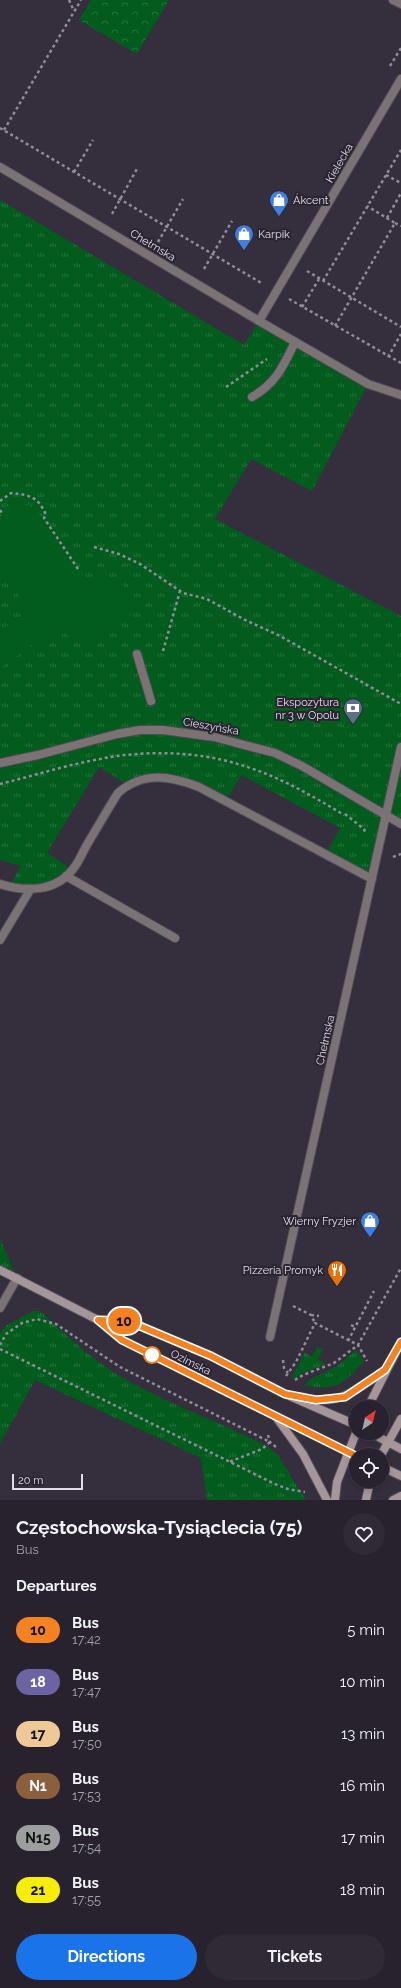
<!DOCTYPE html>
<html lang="en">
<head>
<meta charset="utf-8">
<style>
	:root { --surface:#27222e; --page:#2f2a36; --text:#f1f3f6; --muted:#a4a4aa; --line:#433f4a; --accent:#1a73e8 }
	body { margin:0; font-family:Raleway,sans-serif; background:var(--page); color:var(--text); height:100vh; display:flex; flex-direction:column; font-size:15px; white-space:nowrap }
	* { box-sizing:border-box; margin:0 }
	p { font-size:13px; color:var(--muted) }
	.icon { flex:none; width:22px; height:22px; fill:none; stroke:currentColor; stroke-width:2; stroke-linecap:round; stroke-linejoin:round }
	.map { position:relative; height:1500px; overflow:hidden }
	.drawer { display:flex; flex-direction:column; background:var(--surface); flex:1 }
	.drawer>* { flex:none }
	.badge { padding:0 8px; border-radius:13px; font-size:14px; line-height:26px }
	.needle { width:26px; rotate:35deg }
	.fabs { position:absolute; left:349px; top:1400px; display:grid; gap:8px }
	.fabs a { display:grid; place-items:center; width:40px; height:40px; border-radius:50%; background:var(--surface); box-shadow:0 2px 6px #0003,0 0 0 1px var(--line); font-size:20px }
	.scale { position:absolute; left:12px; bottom:10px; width:71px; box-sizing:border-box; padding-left:4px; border:2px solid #e0dde6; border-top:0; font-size:11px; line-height:14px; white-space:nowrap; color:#e0dde6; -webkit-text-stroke:3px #2a2432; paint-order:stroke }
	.map>.badge { position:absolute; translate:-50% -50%; box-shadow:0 0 0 2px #fff }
	h2 { padding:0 16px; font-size:15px; line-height:36px }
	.round { display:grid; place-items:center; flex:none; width:42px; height:42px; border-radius:21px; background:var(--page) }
	.head { display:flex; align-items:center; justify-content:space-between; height:68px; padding:0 16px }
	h1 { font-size:19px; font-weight:700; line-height:30px }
	.button { display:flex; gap:8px; margin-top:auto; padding:8px 16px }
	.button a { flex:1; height:46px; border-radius:24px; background:var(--accent); color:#fff; font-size:16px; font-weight:700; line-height:46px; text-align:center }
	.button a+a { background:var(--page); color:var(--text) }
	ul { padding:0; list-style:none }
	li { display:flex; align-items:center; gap:12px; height:52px; padding:0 16px }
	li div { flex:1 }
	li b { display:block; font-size:15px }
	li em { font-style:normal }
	li .badge { min-width:44px; font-weight:700; text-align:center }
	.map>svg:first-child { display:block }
</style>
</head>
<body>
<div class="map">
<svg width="401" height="1500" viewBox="0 0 401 1500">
	<defs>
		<pattern id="grass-tufts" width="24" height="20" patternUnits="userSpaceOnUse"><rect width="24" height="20" fill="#025c1d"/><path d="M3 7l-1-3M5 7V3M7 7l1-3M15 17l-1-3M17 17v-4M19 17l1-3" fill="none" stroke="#27733e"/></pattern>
		<pattern id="park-crowns" width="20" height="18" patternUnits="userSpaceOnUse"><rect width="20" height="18" fill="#025c1d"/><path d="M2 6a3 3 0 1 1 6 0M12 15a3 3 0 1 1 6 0" fill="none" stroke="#27733e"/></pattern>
	</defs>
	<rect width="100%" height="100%" fill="#342e3d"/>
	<path fill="url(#grass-tufts)" d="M 0,200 L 244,345 L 259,321 L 368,384 L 312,491 L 251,459 L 215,519 L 401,616 L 401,824 L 386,815 L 372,879 L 326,854 L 340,828 L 241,775 L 226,801 L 199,787 L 159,778 L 128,785 L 99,767 L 47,853 L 73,870 L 46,887 L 9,887 L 21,866 L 0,860 Z
		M 0,1239 L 17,1278 L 0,1270 Z
		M 33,1311 L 40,1311 C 64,1333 89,1357 118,1375 C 165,1403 218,1421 267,1446 L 278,1455 L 306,1500 L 207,1500 L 201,1458 L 35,1380 L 0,1444 L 0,1332 L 7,1325 Z
		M 317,1347 L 323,1349 L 318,1359 L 326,1364 L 303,1373 L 295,1379 L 292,1377 L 305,1352 L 312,1357 Z
		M 356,1350 L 364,1361 C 344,1384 335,1392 304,1385 L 311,1379 L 337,1366 Z"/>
	<path fill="url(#park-crowns)" d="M 91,0 L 169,0 L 137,54 L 79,20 Z"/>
	<path fill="#025c1d" d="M 28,505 L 44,518 L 88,583 C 108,574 129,580 130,604 C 123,627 85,658 65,632 L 47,634 L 0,668 L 0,631 L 29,611 L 0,568 L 0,515 L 12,506 Z"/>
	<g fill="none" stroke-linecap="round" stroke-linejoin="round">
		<defs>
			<path id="lane" d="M 393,0 L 401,4
				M 252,397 C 276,383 283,367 295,342
				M 137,654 L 151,701
				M 66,876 L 175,938
				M 0,884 C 25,892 56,892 73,869 C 79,862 83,851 88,843 C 98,826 108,809 118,793 C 143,771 170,776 199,787 L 372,879
				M 0,940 L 30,890
				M 0,1308 L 17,1278"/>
			<path id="street" d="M 0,167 L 259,321 L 368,384 L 401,395
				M 259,321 L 401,79
				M 0,763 L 38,755 L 117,734 L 140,730 L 163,730 L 214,737 L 275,753 L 302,766 L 401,824
				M 270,1337 L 401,747"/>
			<path id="secondary" d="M 0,1270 L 98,1320 L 122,1340 L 356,1456
				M 98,1320 L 128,1321 L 211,1356 L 285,1394 L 356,1425
				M 303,1398 C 342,1406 355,1390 385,1370
				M 368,1407 L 401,1342
				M 276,1417 L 303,1454 L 327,1500
				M 371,1433 L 401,1449
				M 381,1455 L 401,1419
				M 382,1467 L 401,1476
				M 335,1500 L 337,1482 L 356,1433
				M 366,1500 L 370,1481
				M 393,1500 L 401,1496"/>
		</defs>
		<use href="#lane" stroke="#504a58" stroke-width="10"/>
		<use href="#street" stroke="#504a58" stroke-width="10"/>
		<use href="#secondary" stroke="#504a58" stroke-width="10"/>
		<path stroke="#908c98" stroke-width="2.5" stroke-dasharray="3 3" stroke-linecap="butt" d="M 69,0 L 74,11
			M 390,66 L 401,48
			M 0,128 L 263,284
			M 4,130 L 81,0
			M 74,172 L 93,140
			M 386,175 L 401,183
			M 112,214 L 138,167
			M 387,218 L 401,193
			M 395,223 L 401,226
			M 158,242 L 183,199
			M 204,269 L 232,221
			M 307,271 L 401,327
			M 323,281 L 401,150
			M 289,299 L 401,363
			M 302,307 L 319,279
			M 335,326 L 395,223 L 367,206
			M 388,357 L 401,334
			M 226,387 L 267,359
			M 0,501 L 11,493 C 31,495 38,497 46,515 L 44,518 L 78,569
			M 0,510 L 2,513 L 0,515
			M 94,547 L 119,554 L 140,564 L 183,593 L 207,599 L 245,620 L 280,636 L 401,704
			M 163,651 L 180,591
			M 0,784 C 33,776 66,765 100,759 C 143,750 199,751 241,765 C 278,776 311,795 344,815
			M 345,814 L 364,829 L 365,832
			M 393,857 L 401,854
			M 293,1306 L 311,1315 L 315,1323
			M 311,1315 L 319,1316
			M 351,1325 L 355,1327
			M 348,1341 L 374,1291
			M 0,1345 L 6,1334 L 22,1323 L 37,1319 L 56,1324 L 120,1367 L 270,1442 L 262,1449 L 229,1462
			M 0,1349 L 277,1485 L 288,1489 L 305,1492
			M 283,1360 L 284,1368 L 288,1373
			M 286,1376 L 296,1362 L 315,1323 L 358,1345 L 367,1361
			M 295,1380 L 303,1375 L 334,1363 L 358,1345 L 401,1268
			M 268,1435 L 270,1442 L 276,1447"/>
		<use href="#lane" stroke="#7b7274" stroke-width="8"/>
		<use href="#street" stroke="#7b7274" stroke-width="8"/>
		<use href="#secondary" stroke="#a5969a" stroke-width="8"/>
	</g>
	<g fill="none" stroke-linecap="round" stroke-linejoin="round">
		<defs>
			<path id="line" d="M 356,1456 L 122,1340 L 98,1320 L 128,1321 L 211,1356 L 285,1394 L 316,1400 L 345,1397 L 385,1370 L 401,1342"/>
		</defs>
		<use href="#line" stroke="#fff" stroke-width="9"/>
		<use href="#line" stroke="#f58220" stroke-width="6"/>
	</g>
	<defs>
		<symbol id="shop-pin" viewBox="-11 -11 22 30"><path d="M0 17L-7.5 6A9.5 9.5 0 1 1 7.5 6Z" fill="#3f7fe0" stroke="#2a2432"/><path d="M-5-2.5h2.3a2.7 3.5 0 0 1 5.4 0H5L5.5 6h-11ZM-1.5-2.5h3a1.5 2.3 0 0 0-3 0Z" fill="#fff"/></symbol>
		<symbol id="bank-pin" viewBox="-11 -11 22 30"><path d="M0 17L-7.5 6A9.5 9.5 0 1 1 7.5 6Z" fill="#5c6f8a" stroke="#2a2432"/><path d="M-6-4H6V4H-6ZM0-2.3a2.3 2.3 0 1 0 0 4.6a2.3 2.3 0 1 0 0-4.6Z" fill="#fff"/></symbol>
		<symbol id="restaurant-pin" viewBox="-11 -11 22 30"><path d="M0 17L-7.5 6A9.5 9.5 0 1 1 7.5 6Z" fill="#e8710a" stroke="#2a2432"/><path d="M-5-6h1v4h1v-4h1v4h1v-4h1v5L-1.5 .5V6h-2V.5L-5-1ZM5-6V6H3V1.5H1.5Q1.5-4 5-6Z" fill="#fff"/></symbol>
	</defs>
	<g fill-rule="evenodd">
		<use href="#shop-pin" x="268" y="189" width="22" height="30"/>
		<use href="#shop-pin" x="233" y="223" width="22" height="30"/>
		<use href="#bank-pin" x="342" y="697" width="22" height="30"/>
		<use href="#shop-pin" x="359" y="1210" width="22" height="30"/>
		<use href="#restaurant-pin" x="326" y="1259" width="22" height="30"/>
	</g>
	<circle fill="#fff" stroke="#f58220" stroke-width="2" cx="152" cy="1355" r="8"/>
	<g text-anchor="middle" stroke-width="4" stroke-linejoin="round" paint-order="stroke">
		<g font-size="11" fill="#e0dde6" stroke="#2a2432">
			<text transform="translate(339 163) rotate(-60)" y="4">Kielecka</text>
			<text transform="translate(153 245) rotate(31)" y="4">Chełmska</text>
			<text transform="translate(211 726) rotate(10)" y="4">Cieszyńska</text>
			<text transform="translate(325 1040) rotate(-77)" y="4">Chełmska</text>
			<text transform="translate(191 1362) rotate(26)" y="4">Ozimska</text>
		</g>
		<g font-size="11" fill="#e0dde6" stroke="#2a2432" text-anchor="end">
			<text x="293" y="204" text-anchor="start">Ákcent</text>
			<text x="258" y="238" text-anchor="start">Karpik</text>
			<text x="339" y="706">Ekspozytura<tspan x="339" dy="13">nr 3 w Opolu</tspan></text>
			<text x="356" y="1225">Wierny Fryzjer</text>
			<text x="323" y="1274">Pizzeria Promyk</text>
		</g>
	</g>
</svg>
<div class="fabs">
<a><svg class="needle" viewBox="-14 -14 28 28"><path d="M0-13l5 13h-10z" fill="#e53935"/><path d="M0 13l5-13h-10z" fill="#a4a4aa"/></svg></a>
<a><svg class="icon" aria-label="locate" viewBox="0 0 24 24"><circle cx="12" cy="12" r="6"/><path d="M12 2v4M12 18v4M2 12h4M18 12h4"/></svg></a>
</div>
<div class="scale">20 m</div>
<b class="badge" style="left:124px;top:1321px;background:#f58220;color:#111">10</b>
</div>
<section class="drawer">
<div class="head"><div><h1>Częstochowska-Tysiąclecia (75)</h1><p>Bus</p></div><a class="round"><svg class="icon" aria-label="heart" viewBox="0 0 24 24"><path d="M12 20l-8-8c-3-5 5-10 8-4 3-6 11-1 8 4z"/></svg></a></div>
<h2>Departures</h2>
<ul>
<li><span class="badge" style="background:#f58220;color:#111">10</span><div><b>Bus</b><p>17:42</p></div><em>5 min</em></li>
<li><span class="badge" style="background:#6c63a2;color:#fff">18</span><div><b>Bus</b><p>17:47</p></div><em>10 min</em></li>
<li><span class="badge" style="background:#eec897;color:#111">17</span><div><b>Bus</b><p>17:50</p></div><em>13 min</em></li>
<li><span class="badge" style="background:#8b5e3c;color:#fff">N1</span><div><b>Bus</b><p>17:53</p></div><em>16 min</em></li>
<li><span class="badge" style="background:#9d9f9e;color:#111">N15</span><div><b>Bus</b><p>17:54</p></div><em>17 min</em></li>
<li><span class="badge" style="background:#f6ed08;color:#111">21</span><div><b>Bus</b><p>17:55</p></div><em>18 min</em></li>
</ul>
<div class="button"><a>Directions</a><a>Tickets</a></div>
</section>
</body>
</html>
